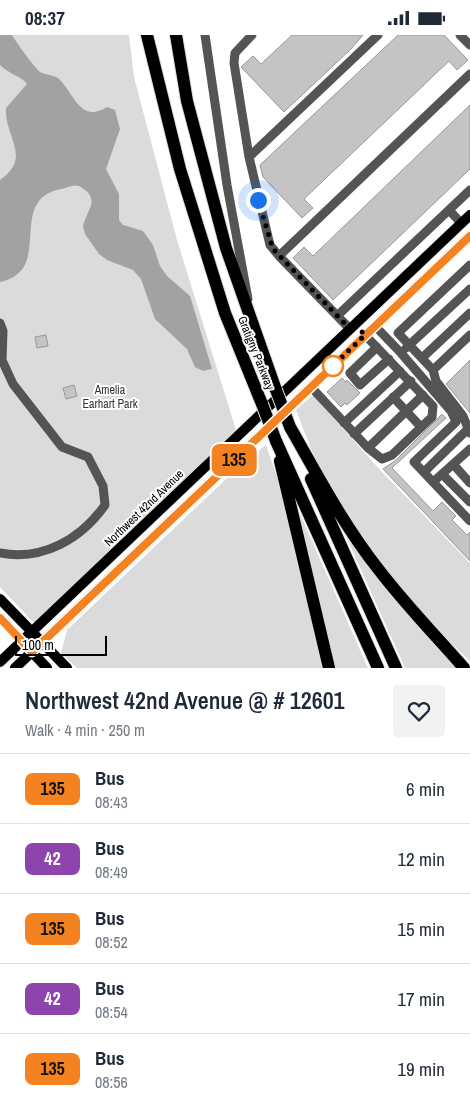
<!DOCTYPE html>
<html lang="en">
<head>
<meta charset="utf-8">
<style>
	:root { --surface:#fff; --page:#f2f2f3; --text:#1f2937; --muted:#747a83; --line:#e0e1e3 }
	body { margin:0; font-family:"Archivo Narrow",sans-serif; background:var(--page); color:var(--text); height:100vh; display:flex; flex-direction:column; font-size:19px; white-space:nowrap }
	* { box-sizing:border-box; margin:0 }
	p { font-size:16px; color:var(--muted) }
	.icon { flex:none; width:28px; height:28px; fill:none; stroke:currentColor; stroke-width:2; stroke-linecap:round; stroke-linejoin:round }
	.map { position:relative; height:633px; overflow:hidden }
	.details { display:flex; flex-direction:column; background:var(--surface); flex:1 }
	.details>* { flex:none }
	.badge { padding:0 10px; border-radius:8px; font-size:18px; line-height:32px }
	.scale { position:absolute; left:15px; bottom:12px; width:92px; box-sizing:border-box; padding-left:5px; border:2px solid #000; border-top:0; font-size:14px; line-height:18px; white-space:nowrap; color:#000; -webkit-text-stroke:4px #fff; paint-order:stroke }
	.you { position:absolute; width:25px; height:25px; margin:-12px; border:4px solid #fff; border-radius:50%; background:#1a73e8; box-shadow:0 0 0 8px #1a73e833 }
	.map>.badge { position:absolute; translate:-50% -50%; box-shadow:0 0 0 2px #fff }
	.round { display:grid; place-items:center; flex:none; width:52px; height:52px; border-radius:5px; background:var(--page) }
	.head { display:flex; align-items:center; justify-content:space-between; height:85px; padding:0 25px }
	h1 { font-size:24px; font-weight:600; line-height:38px }
	ul { padding:0; list-style:none }
	li { display:flex; align-items:center; gap:15px; height:70px; padding:0 25px; border-top:1px solid var(--line) }
	li div { flex:1 }
	li b { display:block; font-size:19px }
	li em { font-style:normal }
	li .badge { min-width:55px; font-weight:700; text-align:center }
	.status { display:flex; justify-content:space-between; align-items:center; height:35px; padding:0 25px; background:var(--surface); direction:ltr }
	.status svg { height:14px; fill:currentColor }
	.map>svg:first-child { display:block }
</style>
</head>
<body>
<div class="status"><b>08:37</b><svg viewBox="0 0 49 12"><path d="M0 12V9h3v3zM5 12V6h3v6zM10 12V3h3v9zM15 12V0h3v12zM26 1h20v11H26zM47 4h2v5h-2z"/></svg></div>
<div class="map">
<svg width="470" height="633" viewBox="0 0 470 633">
	<rect width="100%" height="100%" fill="#fff"/>
	<path fill="#dbdbdb" d="M 0,0 L 129,0 L 134,42 L 177,205 L 236,395 L 34,588 L 0,552 Z
		M 313,360 L 381,436 L 470,528 L 470,626 C 411,571 358,507 321,435 C 311,416 304,395 296,375 Z
		M 266,410 L 284,463 L 325,633 L 77,633 L 61,618 L 67,595 L 246,425 Z
		M 293,463 L 368,633 L 332,633 Z
		M 340,488 L 461,633 L 405,633 Z"/>
	<path fill="#a2a2a2" d="M 0,0 L 12,0 C 16,7 34,32 40,37 C 47,41 56,39 61,46 C 75,62 82,88 107,72 L 115,75 L 120,94 L 106,134 L 119,159 L 119,185 L 123,190 L 143,196 L 153,210 L 160,231 L 167,241 L 190,261 L 212,334 L 203,336 L 195,332 L 187,314 L 155,284 L 141,244 L 133,235 L 107,225 L 99,219 L 85,199 L 83,191 C 87,174 102,164 79,151 C 73,149 67,153 61,154 C 5,165 56,235 0,247 L 0,145 C 33,122 4,102 6,73 L 27,49 C 23,42 7,38 0,30 Z"/>
	<path fill="#c4c4c4" stroke="#989898" d="M 292,0 L 363,0 L 351,14 L 284,77 L 241,32 L 253,21 L 261,29 Z
		M 398,0 L 444,0 L 468,25 L 457,35 L 449,26 L 304,164 L 313,173 L 302,183 L 263,142 L 260,130 Z
		M 470,70 L 470,134 L 333,265 L 293,223 L 304,212 L 313,221 Z
		M 46,300 L 48,311 L 37,313 L 35,302 Z
		M 470,325 L 470,378 L 446,349 Z
		M 342,343 L 346,347 L 347,345 L 360,358 L 347,370 L 345,368 L 341,372 L 327,357 Z
		M 74,350 L 77,361 L 66,364 L 63,353 Z
		M 442,379 L 446,383 L 392,433 L 433,476 L 442,467 L 456,481 L 452,485 L 467,500 L 470,497 L 470,526 L 383,434 L 396,425 Z"/>
	<g fill="none" stroke-linecap="round" stroke-linejoin="round">
		<defs>
			<path id="major" d="M 0,564 L 67,633
				M 0,583 L 47,633
				M 0,627 L 470,180
				M 15,633 L 470,201"/>
			<path id="highway" d="M 147,0 L 180,134 L 225,278 L 262,369
				M 176,0 L 187,66 L 226,213 L 276,355
				M 290,392 C 318,441 344,491 379,535 C 405,569 436,601 464,633
				M 276,406 L 378,633
				M 280,426 L 329,633
				M 311,444 L 396,633"/>
		</defs>
		<use href="#major" stroke="#dbdbdb" stroke-width="11"/>
		<use href="#highway" stroke="#dbdbdb" stroke-width="14"/>
		<path stroke="#545454" stroke-width="9" d="M 205,0 L 227,150 L 248,264
			M 252,0 L 235,18 L 234,28 L 249,122 L 270,210 L 279,221 L 350,294
			M 460,0 L 470,10
			M 249,122 L 378,0
			M 449,175 L 461,188
			M 279,221 L 470,39
			M 470,230 L 398,298 L 433,335 L 470,300
			M 338,280 L 470,155
			M 0,288 L 3,296 L 2,325 L 13,349 L 62,412 L 88,422 L 103,451 L 105,470 C 81,504 43,526 0,518
			M 375,291 L 401,318 L 451,376 L 456,387 L 414,427 L 470,486
			M 377,312 L 350,338 L 360,350 L 389,324
			M 406,313 L 470,254
			M 422,323 L 470,278
			M 433,335 L 436,346 L 463,381 L 470,398
			M 311,352 L 368,413 L 382,424 L 392,420 L 432,382 L 433,371 L 365,300
			M 393,362 L 421,392
			M 344,388 L 400,336
			M 354,399 L 411,346
			M 368,413 L 423,360
			M 453,429 L 470,448
			M 424,437 L 467,395
			M 442,439 L 470,467
			M 433,447 L 470,414"/>
		<use href="#major" stroke="#000" stroke-width="10"/>
		<use href="#highway" stroke="#000" stroke-width="12"/>
		<defs>
			<path id="highway-bridge" d="M 276,355 L 290,392
				M 262,369 L 276,406"/>
		</defs>
		<use href="#highway-bridge" stroke="#dbdbdb" stroke-width="14" stroke-linecap="butt"/>
		<use href="#highway-bridge" stroke="#000" stroke-width="12"/>
	</g>
	<g fill="none" stroke-linecap="round" stroke-linejoin="round">
		<defs>
			<path id="line" d="M 0,583 L 32,617 L 470,201"/>
		</defs>
		<use href="#line" stroke="#fff" stroke-width="11"/>
		<use href="#line" stroke="#f58220" stroke-width="8"/>
		<path stroke="#000" stroke-width="5" stroke-dasharray="0 9" d="M 258,165 L 273,214 L 350,294 L 355,289 L 365,300 L 333,331"/>
	</g>
	<circle fill="#fff" stroke="#f58220" stroke-width="2.5" cx="333" cy="331" r="10"/>
	<g text-anchor="middle" stroke-width="4" stroke-linejoin="round" paint-order="stroke">
		<g font-size="12" fill="#000" stroke="#fff">
			<text transform="translate(256 318) rotate(68)" y="4">Gratigny Parkway</text>
			<text transform="translate(144 473) rotate(-44)" y="4">Northwest 42nd Avenue</text>
		</g>
		<g font-size="12" fill="#323232" stroke="#fff">
			<text x="110" y="359">Amelia<tspan x="110" dy="14">Earhart Park</tspan></text>
		</g>
	</g>
</svg>
<div class="scale">100 m</div>
<div class="you" style="left:258px;top:165px"></div>
<b class="badge" style="left:234px;top:425px;background:#f58220;color:#111">135</b>
</div>
<section class="details">
<div class="head"><div><h1>Northwest 42nd Avenue @ # 12601</h1><p>Walk · 4 min · 250 m</p></div><a class="round"><svg class="icon" aria-label="heart" viewBox="0 0 24 24"><path d="M12 20l-8-8c-3-5 5-10 8-4 3-6 11-1 8 4z"/></svg></a></div>
<ul>
<li><span class="badge" style="background:#f58220;color:#111">135</span><div><b>Bus</b><p>08:43</p></div><em>6 min</em></li>
<li><span class="badge" style="background:#8e44ad;color:#fff">42</span><div><b>Bus</b><p>08:49</p></div><em>12 min</em></li>
<li><span class="badge" style="background:#f58220;color:#111">135</span><div><b>Bus</b><p>08:52</p></div><em>15 min</em></li>
<li><span class="badge" style="background:#8e44ad;color:#fff">42</span><div><b>Bus</b><p>08:54</p></div><em>17 min</em></li>
<li><span class="badge" style="background:#f58220;color:#111">135</span><div><b>Bus</b><p>08:56</p></div><em>19 min</em></li>
</ul>
</section>
</body>
</html>
